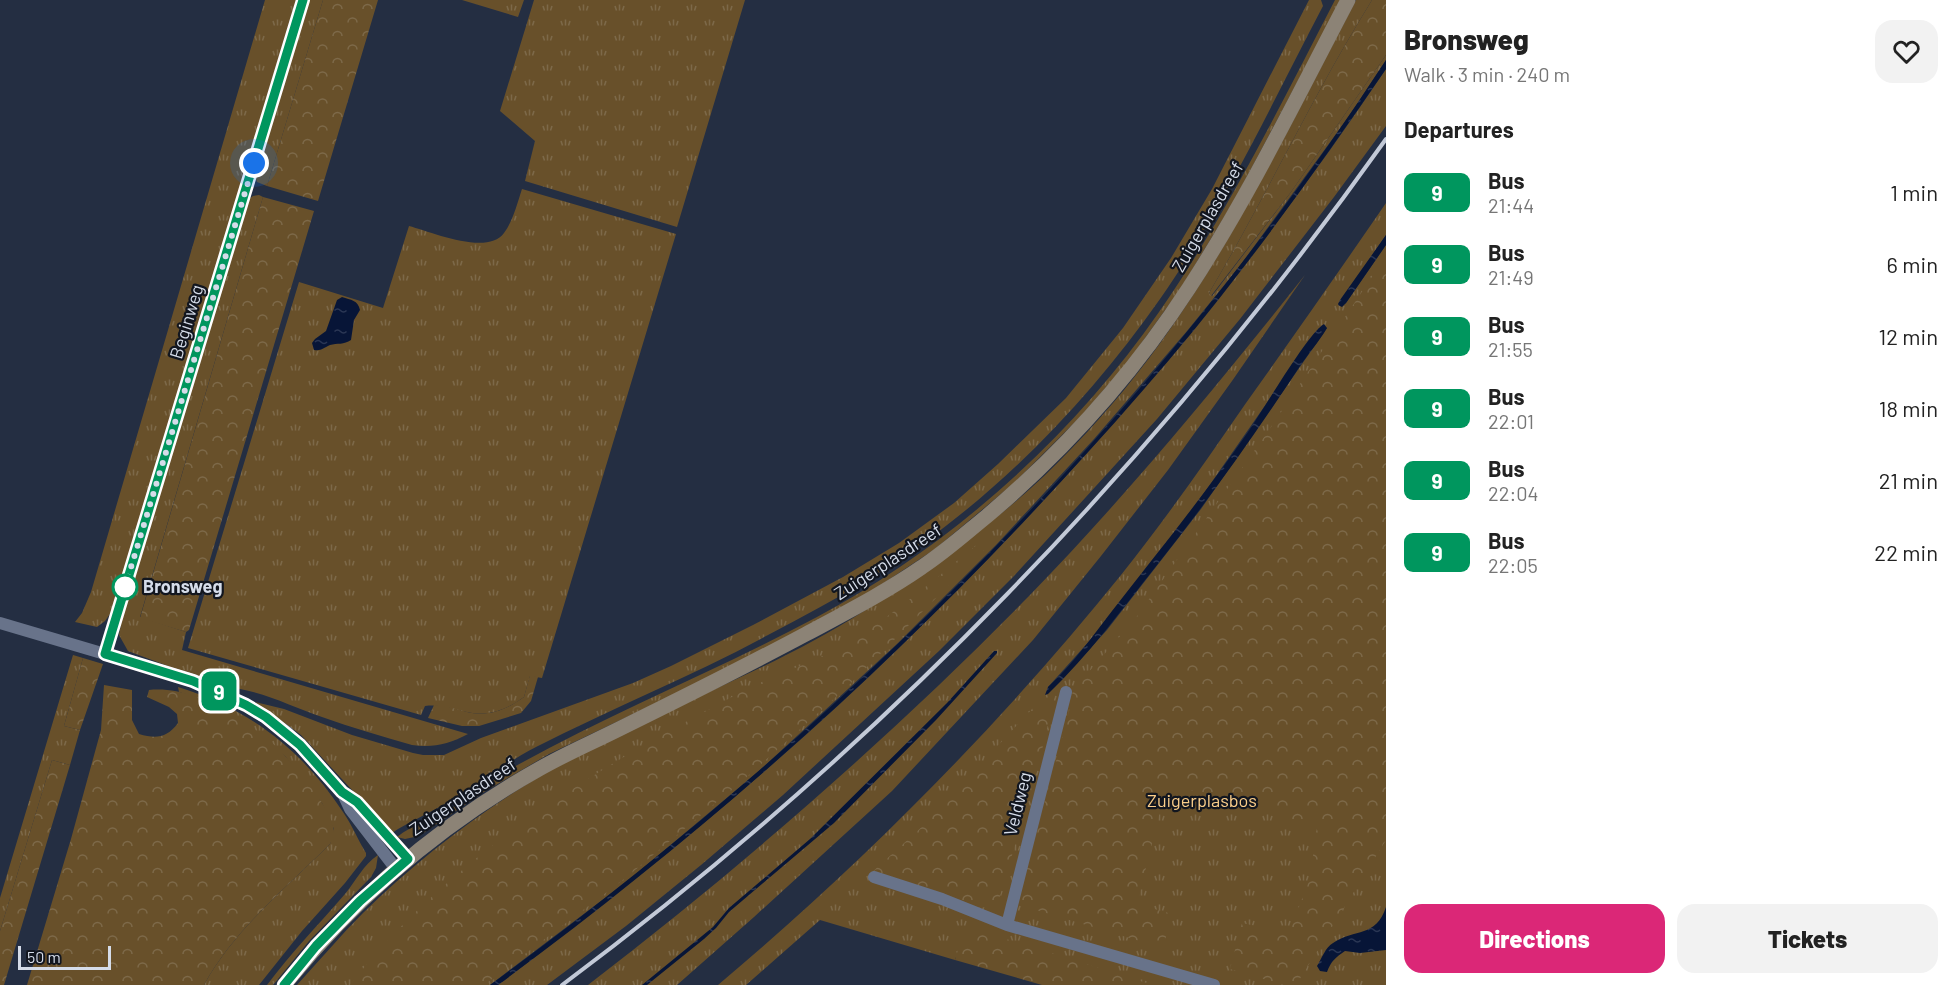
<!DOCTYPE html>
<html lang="en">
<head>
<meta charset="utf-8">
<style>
	:root { --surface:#fff; --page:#f2f2f2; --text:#222; --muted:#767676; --accent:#db2777 }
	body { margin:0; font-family:Barlow,sans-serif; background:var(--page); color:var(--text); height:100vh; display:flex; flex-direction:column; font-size:22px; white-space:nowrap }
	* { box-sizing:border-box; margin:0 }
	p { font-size:20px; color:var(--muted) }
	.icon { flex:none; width:33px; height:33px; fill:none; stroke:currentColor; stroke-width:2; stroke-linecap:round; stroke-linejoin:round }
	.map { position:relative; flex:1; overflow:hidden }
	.sheet { display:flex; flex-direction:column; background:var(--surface); width:570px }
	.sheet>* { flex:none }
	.badge { padding:0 12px; border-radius:9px; font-size:21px; line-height:39px }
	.scale { position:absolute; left:18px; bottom:15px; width:93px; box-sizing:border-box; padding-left:6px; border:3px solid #d5dce9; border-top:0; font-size:16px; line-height:21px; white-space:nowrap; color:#d5dce9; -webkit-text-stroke:4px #12161f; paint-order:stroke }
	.you { position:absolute; width:30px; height:30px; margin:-15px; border:4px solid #fff; border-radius:50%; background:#1a73e8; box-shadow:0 0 0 9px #1a73e833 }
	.map>.badge { position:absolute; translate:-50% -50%; box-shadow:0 0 0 3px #fff }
	h2 { padding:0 18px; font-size:22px; line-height:54px }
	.round { display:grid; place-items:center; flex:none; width:63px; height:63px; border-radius:18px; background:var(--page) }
	.overview { display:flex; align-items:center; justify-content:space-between; height:102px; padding:0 18px }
	h1 { font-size:28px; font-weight:800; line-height:45px }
	.cta { display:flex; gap:12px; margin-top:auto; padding:12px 18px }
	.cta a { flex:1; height:69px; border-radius:18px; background:var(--accent); color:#fff; font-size:24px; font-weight:800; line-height:69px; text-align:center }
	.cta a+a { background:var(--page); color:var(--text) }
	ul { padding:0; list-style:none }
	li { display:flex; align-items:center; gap:18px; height:72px; padding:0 18px }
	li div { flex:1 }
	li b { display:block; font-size:22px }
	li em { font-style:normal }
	li .badge { min-width:66px; font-weight:700; text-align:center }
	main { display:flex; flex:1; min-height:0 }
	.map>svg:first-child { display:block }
</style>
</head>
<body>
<main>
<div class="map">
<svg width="1386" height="985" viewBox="0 0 1386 985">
	<defs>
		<pattern id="grass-tufts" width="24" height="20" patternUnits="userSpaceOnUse" patternTransform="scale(1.5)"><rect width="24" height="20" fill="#68502a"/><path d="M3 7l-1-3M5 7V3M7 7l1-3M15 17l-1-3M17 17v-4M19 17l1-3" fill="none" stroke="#7d6949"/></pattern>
		<pattern id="forest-crowns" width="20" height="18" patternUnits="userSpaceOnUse" patternTransform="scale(1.5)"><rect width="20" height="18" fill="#68502a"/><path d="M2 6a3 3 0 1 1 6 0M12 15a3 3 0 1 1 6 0" fill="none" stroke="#7d6949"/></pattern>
		<pattern id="water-ripples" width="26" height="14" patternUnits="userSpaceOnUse" patternTransform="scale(1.5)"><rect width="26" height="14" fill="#071537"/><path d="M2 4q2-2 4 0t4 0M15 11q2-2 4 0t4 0" fill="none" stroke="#2a3654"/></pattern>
	</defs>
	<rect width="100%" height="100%" fill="#242e42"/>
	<path fill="url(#grass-tufts)" fill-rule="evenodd" d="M 265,0 L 296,0 L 112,611 L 105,621 L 97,627 L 75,622 L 82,613 L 91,592 Z
		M 308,0 L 323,0 L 267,186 L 257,182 L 254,173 Z
		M 462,0 L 524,0 L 518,17 Z
		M 534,0 L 745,0 L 677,227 L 525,181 L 535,141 L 500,111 Z
		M 1309,0 L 1321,0 L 1323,6 C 1271,105 1224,207 1160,299 C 1083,409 985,508 869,579 C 836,599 802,617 768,635 C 692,676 612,708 536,747 C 503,764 474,787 443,805 C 426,815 408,822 392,833 L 301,735 L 255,702 L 284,709 L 352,735 L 413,753 L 423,755 L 444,755 L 481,738 L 633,683 L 671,666 L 753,625 L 843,577 L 899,543 L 954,503 L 998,464 L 1066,398 L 1123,328 L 1171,258 L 1212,189 Z
		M 1335,0 L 1341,0 L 1235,199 L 1181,288 L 1127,363 L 1081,416 L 1014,483 L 935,549 L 861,598 L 698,683 L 549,754 L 484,792 L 419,836 L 405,839 L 397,837 C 413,824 432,821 449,810 C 470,795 492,780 514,767 C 612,712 718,670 817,617 C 952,545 1072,437 1159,312 C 1227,214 1280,106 1335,0 Z
		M 1356,0 L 1372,0 C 1313,95 1266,197 1209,293 L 1212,296 L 1291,192 L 1386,55 L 1386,60 L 1347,119 L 1239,267 L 1187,331 L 1094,439 L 996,545 L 898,643 L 760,770 L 630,879 L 490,985 L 297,985 C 319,961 340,936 363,913 C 425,852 500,796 578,755 C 672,704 774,669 864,611 C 885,598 904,582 925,568 C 949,551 974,534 998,516 C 1044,480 1086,435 1124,390 C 1220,273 1286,133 1356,0 Z
		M 1386,69 L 1386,126 L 1334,197 L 1240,319 L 1157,419 L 1014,576 L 939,651 L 783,795 L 701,865 L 626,926 L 547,985 L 498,985 C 639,879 776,768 902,645 C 1083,470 1246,278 1386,69 Z
		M 522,189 L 676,234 L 542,678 L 530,676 L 524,697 C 506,710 489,717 467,712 C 451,709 441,704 425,706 L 421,715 L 188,648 L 299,282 L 383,308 L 409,226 C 431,232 488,256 504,233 C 513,221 517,204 522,189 Z
		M 259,195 L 263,197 L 140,617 L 186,632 L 182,650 L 468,734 C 449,744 433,748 412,745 C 382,736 352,728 322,717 C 290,706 259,689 224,687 L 128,651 L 119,635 L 122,619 L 173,440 L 246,201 L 253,196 Z
		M 1386,203 L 1386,235 L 1338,305 L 1340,306 L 1346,303 L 1386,245 L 1386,985 L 1106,985 L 956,957 L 955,960 L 820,920 L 746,985 L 718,985 C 865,861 1000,725 1121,575 C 1165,520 1206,461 1246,403 C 1293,337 1340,270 1386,203 ZM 1319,328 L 1327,328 L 1201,509 L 1107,630 L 1048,694 L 1048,687 L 1092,638 L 1195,506 Z
		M 1305,275 L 1232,381 L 1168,470 L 1101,556 L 1033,640 L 892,791 L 754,917 L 677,985 L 588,985 C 744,865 892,736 1030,595 C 1128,494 1218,385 1305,275 Z
		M 73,655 L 83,658 L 64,726 L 80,730 L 70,765 L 52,760 L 0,931 L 0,898 Z
		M 178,687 C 250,709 302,750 343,812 C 352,825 358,840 366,853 L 366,856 L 345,883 L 302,931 L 259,985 L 204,985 C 234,930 286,888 330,844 L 334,829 L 322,803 L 285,756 L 227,711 L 206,700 L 179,692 Z
		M 378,855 L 376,868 L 371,877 L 309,941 L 273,985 L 267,985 C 291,953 319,924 345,894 C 356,881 363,865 378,855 Z"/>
	<path fill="url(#forest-crowns)" d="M 323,0 L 378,0 L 318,201 L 267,186 Z
		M 1372,0 L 1386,0 L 1386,55 L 1291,192 L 1211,296 L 1209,293 C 1266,197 1313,95 1372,0 Z
		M 263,197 L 314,211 L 189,630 L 186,632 L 140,618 Z
		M 1386,256 L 1386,840 L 1296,985 L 1284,985 L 1230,969 L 1242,923 L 1289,933 L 1310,878 L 1317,827 L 1167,783 L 1137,904 L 1172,914 L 1163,948 L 1016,904 L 1067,722 L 1073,690 L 1135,619 L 1269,430 Z
		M 987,537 L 992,542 L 847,687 L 749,775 L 628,876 L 484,985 L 350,985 C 439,871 565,787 691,719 C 713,708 734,695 755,685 C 787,670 820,660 850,641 C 899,612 942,572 987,537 Z
		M 83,658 L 103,664 L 80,730 L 64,726 Z
		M 530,675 L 538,677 L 531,701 L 521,713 L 479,726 L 462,726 L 428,718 L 434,705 C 446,705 455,709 467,712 C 488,717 506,710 524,697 Z
		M 104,685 L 132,690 L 132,720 L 139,734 C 156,739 167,738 178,723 L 177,714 L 169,707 L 147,697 L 149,690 C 175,687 206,698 228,711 C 242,720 257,731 270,741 C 287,756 333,808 334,831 C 334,836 332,840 330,844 C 286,888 234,930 204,985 L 27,985 L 71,839 L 101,730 Z
		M 1054,688 L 1056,690 L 1038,767 L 997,906 L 977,908 L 869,875 L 925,824 L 1045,695 Z
		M 52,760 L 70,765 L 4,985 L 0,985 L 0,931 Z
		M 965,926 L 1153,985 L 1042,985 L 955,960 Z"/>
	<path fill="url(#water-ripples)" d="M 1386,60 L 1386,69 C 1340,136 1293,203 1243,268 C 1177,355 1103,437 1029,516 C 867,689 688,845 498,985 L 490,985 C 837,731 1151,421 1386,60 Z
		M 1386,235 L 1386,245 L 1346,303 L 1342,307 L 1340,306 L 1338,304 L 1340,300 Z
		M 342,297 C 351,300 358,300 360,310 L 354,320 L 351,340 C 344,345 337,343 330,345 C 323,348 322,351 314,350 L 312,343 L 315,339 L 326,331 L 337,300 Z
		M 1324,324 L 1327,328 C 1319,342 1307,355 1298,369 C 1254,436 1207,502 1157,565 C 1122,609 1089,655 1048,694 L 1045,695 L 1048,687 C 1072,665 1092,637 1112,611 C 1158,552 1205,494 1248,432 C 1262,412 1308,333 1324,324 Z
		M 994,651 L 997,651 L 997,653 L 936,720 L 834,823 L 729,912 L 716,928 L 704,939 L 647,985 L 642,985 L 713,927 L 729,908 L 810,839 L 947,703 Z
		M 1386,907 L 1386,950 L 1360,953 L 1345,951 C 1336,957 1331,961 1327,972 L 1320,971 L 1317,966 C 1322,958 1325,948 1333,943 C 1355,928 1376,938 1386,907 Z"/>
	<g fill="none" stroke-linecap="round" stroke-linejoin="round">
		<path stroke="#68738a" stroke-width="12" d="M 0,623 L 193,680 L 246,705 L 287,732 L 312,757 L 342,792 L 350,809 L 396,869
			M 105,654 L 303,0
			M 343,793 L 357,802 L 408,859
			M 874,877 L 942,899 L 1007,925 L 1214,985
			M 1007,925 L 1066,692"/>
		<path stroke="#8c8376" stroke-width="15" d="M 284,985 C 355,898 441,824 539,769 C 565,754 593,742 619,729 C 682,698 744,667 806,634 C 845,613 886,592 922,567 C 945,552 966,533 987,516 C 1065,450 1133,374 1189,288 C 1249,196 1297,97 1348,0"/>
		<path stroke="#c2c9d7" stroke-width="4" d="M 562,985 C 879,749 1157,461 1386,139"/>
	</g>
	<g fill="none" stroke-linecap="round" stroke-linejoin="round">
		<defs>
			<path id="line" d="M 284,985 L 316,946 L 360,901 L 408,859 L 357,802 L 342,792 L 300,745 L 266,717 L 246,705 L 193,681 L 105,654 L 303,0"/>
		</defs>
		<use href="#line" stroke="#fff" stroke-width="14"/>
		<use href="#line" stroke="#00965e" stroke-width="9"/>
		<path stroke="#d5dce9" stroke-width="6" stroke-dasharray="0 10.8" d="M 125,587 L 254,163"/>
	</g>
	<circle fill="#fff" stroke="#00965e" stroke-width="3" cx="125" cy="587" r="12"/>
	<g text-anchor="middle" stroke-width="4.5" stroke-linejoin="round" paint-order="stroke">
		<g font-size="18" fill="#d5dce9" stroke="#12161f">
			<text transform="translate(1208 217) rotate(-60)" y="6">Zuigerplasdreef</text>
			<text transform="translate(187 322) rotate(-73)" y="6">Beginweg</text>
			<text transform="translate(888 562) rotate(-33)" y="6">Zuigerplasdreef</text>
			<text transform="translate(463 797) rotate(-34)" y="6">Zuigerplasdreef</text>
			<text transform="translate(1018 804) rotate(-76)" y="6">Veldweg</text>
		</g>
		<g font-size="18" font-weight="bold" fill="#d5dce9" stroke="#12161f" text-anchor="start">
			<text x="143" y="593">Bronsweg</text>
		</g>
		<g font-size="18" fill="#fbce8a" stroke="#12161f">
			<text x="1202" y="807">Zuigerplasbos</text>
		</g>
	</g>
</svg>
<div class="scale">50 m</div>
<div class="you" style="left:254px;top:163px"></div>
<b class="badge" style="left:219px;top:691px;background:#00965e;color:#fff">9</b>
</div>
<section class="sheet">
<div class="overview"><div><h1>Bronsweg</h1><p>Walk · 3 min · 240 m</p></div><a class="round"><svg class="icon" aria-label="heart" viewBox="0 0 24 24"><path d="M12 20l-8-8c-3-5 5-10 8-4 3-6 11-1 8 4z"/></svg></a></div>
<h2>Departures</h2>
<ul>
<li><span class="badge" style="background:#00965e;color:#fff">9</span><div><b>Bus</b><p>21:44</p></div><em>1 min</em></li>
<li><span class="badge" style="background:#00965e;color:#fff">9</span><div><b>Bus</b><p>21:49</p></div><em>6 min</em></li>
<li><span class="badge" style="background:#00965e;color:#fff">9</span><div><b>Bus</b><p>21:55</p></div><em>12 min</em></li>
<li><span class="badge" style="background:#00965e;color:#fff">9</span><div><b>Bus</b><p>22:01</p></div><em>18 min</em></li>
<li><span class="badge" style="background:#00965e;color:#fff">9</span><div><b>Bus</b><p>22:04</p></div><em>21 min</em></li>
<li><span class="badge" style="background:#00965e;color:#fff">9</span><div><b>Bus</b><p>22:05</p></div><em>22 min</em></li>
</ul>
<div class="cta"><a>Directions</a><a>Tickets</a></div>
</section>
</main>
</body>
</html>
